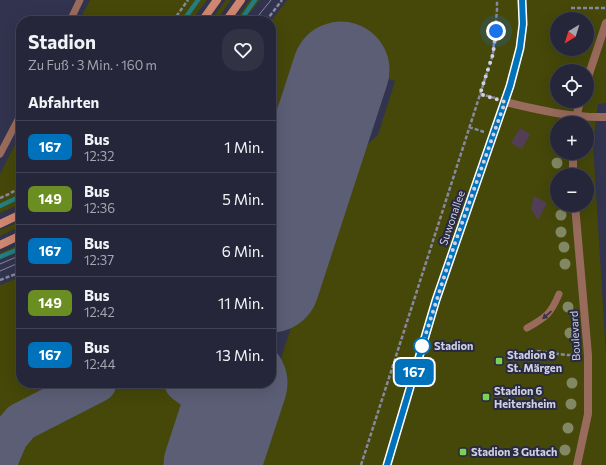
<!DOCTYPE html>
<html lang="de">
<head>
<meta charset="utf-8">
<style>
	:root { --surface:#26263a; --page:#323245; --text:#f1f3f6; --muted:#a4a5af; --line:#424354 }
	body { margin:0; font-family:Commissioner,sans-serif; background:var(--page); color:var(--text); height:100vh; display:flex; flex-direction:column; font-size:15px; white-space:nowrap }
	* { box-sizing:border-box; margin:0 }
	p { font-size:13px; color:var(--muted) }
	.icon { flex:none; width:22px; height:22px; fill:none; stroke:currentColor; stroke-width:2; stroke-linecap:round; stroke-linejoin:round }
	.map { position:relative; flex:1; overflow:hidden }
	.panel { position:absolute; left:16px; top:16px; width:260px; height:372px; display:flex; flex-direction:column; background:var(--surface); border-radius:16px; box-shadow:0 4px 16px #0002,0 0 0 1px var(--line) }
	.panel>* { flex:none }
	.badge { padding:0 8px; border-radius:6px; font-size:14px; line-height:26px }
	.needle { width:26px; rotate:218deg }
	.tools { position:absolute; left:550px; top:12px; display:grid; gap:8px }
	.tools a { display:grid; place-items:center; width:44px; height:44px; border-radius:50%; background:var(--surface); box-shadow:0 4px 16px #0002,0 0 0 1px var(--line); font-size:20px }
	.you { position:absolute; width:20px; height:20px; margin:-10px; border:3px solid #fff; border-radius:50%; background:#1a73e8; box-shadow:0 0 0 6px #1a73e833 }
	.map>.badge { position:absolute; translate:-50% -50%; box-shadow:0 0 0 2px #fff }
	h2 { padding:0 12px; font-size:15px; line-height:36px }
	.round { display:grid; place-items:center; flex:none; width:42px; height:42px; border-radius:16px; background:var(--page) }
	.summary { display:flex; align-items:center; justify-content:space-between; height:68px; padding:0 12px }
	h1 { font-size:19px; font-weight:700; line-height:30px }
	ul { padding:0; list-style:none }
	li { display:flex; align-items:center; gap:12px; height:52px; padding:0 12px; border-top:1px solid var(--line) }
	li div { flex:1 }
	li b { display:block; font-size:15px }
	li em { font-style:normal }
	li .badge { min-width:44px; font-weight:700; text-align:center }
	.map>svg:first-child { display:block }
</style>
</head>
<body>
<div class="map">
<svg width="606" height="465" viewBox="0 0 606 465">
	<rect width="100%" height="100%" fill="#32334e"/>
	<path fill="#454809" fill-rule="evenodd" d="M 90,0 L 207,0 L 191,21 L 79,21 Z
		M 226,0 L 231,0 L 216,21 L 210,21 Z
		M 250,0 L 260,0 L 243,21 L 235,21 Z
		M 287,0 L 606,0 L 606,103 L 598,104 L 593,144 L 606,355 L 606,465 L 246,465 L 344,165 L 378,135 L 395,81 L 310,54 L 271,174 L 271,21 ZM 557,19 L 587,19 L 587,49 L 557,49 ZM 557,71 L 587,71 L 587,101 L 557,101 ZM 557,123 L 587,123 L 587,153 L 557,153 ZM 557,175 L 587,175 L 587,205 L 557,205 Z
		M 21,133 L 21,204 L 0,213 L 0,174 Z
		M 21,221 L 21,226 L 0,236 L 0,230 Z
		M 21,244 L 21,251 L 0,259 L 0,253 Z
		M 21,277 L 21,383 L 84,383 L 14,421 L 5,427 L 0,434 L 0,285 Z
		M 118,383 L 160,383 L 170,389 L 183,403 L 189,422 L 175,465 L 6,465 L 16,439 L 21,435 Z"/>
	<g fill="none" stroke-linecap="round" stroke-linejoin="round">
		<path stroke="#237d82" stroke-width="4.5" d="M 183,21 L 198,0
			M 240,21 L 255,0
			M 0,206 L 21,196
			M 0,257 L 21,248"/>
		<path stroke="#5c5e76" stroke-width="39" d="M 184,383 C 197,392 214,403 221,419 C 223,423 222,430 222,435
			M 0,457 L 9,436 L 21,422 L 97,383"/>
		<path stroke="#5c5e76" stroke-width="97" d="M 271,284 L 341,70
			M 212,465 L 239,383"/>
	</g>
	<path fill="#523f57" d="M 520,128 L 530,134 L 522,149 L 511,143 Z
		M 534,196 L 547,203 L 538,220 L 531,209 Z"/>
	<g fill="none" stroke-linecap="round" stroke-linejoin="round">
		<path stroke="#88899f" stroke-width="2.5" stroke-dasharray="4 2" stroke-linecap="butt" d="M 571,8 L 606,8
			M 173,21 L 188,0
			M 266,21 L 282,0
			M 480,94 L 495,98
			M 469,127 L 484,132
			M 0,198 L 9,194 L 21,187
			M 0,280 L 21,272
			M 537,351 L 567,355 L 577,355
			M 361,465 L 493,54 L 497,10 L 497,0"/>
		<path stroke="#996b5c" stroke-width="7" d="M 70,21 L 80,0
			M 0,154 L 21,114
			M 527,328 C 545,318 551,314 559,294"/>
		<path stroke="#996b5c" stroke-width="8" d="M 587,80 L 606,23
			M 505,102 C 538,110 572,118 606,117
			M 575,123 L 580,101
			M 573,153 L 573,175
			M 575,205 L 588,355 L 588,414 L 577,465"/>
		<path stroke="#d08770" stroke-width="8" d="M 202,21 L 217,0
			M 226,21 L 241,0
			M 0,224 L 21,214
			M 0,245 L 21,235
			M 387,465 L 436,300 L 510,86 L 520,48 L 523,24 L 522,0"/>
		<path stroke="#86889d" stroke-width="1" d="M 254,21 L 271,0
			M 0,264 L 21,255
			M 0,271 L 21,262"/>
	</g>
	<g fill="#838864">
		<circle cx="557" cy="163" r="5.5"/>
		<circle cx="561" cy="215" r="5.5"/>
		<circle cx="561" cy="232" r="5.5"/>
		<circle cx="564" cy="247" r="5.5"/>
		<circle cx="565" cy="264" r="5.5"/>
		<circle cx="568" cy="307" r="5.5"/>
		<circle cx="570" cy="333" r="5.5"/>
		<circle cx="572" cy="383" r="5.5"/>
		<circle cx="571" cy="404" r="5.5"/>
		<circle cx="568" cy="428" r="5.5"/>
		<circle cx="565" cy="450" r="5.5"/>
	</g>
	<defs><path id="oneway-solid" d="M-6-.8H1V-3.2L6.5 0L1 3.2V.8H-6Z"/></defs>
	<use fill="#393347" href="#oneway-solid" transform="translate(547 315) rotate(139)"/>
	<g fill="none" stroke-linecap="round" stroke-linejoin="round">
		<defs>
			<path id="line" d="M 387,465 L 436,300 L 510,86 L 520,48 L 523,24 L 522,0"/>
		</defs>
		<use href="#line" stroke="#fff" stroke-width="9"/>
		<use href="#line" stroke="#0072bc" stroke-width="6"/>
		<path stroke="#cfd1e2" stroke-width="4" stroke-dasharray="0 7.2" d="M 422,346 L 455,243 L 505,102 L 480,94 L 493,54 L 496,31"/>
	</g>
	<circle fill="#fff" stroke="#0072bc" stroke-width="2" cx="422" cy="346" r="8"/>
	<g fill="#79d157" stroke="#282943" stroke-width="1.5">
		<rect x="495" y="357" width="8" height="8" rx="2"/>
		<rect x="482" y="393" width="8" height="8" rx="2"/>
		<rect x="459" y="448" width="8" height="8" rx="2"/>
	</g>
	<g text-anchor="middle" stroke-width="4" stroke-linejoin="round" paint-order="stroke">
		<g font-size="11" fill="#cfd1e2" stroke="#282943">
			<text transform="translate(452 218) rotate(-71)" y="4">Suwonallee</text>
			<text transform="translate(575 336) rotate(-93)" y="4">Boulevard</text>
		</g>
		<g font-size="11" font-weight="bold" fill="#cfd1e2" stroke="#282943" text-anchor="start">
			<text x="434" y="350">Stadion</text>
		</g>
		<g font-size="11" font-weight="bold" fill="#cfd1e2" stroke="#282943" text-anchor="start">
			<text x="507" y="359">Stadion 8<tspan x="507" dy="13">St. Märgen</tspan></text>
			<text x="494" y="395">Stadion 6<tspan x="494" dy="13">Heitersheim</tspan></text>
			<text x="471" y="456">Stadion 3 Gutach</text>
		</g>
	</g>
</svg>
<div class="tools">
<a><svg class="needle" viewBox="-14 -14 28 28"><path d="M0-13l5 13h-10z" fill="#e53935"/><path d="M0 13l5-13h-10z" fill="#a4a5af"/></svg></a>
<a><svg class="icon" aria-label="locate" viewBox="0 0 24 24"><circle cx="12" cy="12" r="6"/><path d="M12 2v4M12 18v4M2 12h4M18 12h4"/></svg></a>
<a>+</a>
<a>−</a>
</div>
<div class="you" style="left:496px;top:31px"></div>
<b class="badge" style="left:414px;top:372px;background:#0072bc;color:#fff">167</b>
<section class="panel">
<div class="summary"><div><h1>Stadion</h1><p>Zu Fuß · 3 Min. · 160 m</p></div><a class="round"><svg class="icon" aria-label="heart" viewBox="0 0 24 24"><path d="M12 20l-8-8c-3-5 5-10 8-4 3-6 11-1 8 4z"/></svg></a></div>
<h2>Abfahrten</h2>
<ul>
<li><span class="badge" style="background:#0072bc;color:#fff">167</span><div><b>Bus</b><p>12:32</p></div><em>1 Min.</em></li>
<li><span class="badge" style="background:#6b8e23;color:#fff">149</span><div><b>Bus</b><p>12:36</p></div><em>5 Min.</em></li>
<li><span class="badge" style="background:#0072bc;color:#fff">167</span><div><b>Bus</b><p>12:37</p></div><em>6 Min.</em></li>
<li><span class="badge" style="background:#6b8e23;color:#fff">149</span><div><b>Bus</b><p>12:42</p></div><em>11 Min.</em></li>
<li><span class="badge" style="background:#0072bc;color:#fff">167</span><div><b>Bus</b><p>12:44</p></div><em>13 Min.</em></li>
</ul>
</section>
</div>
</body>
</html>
